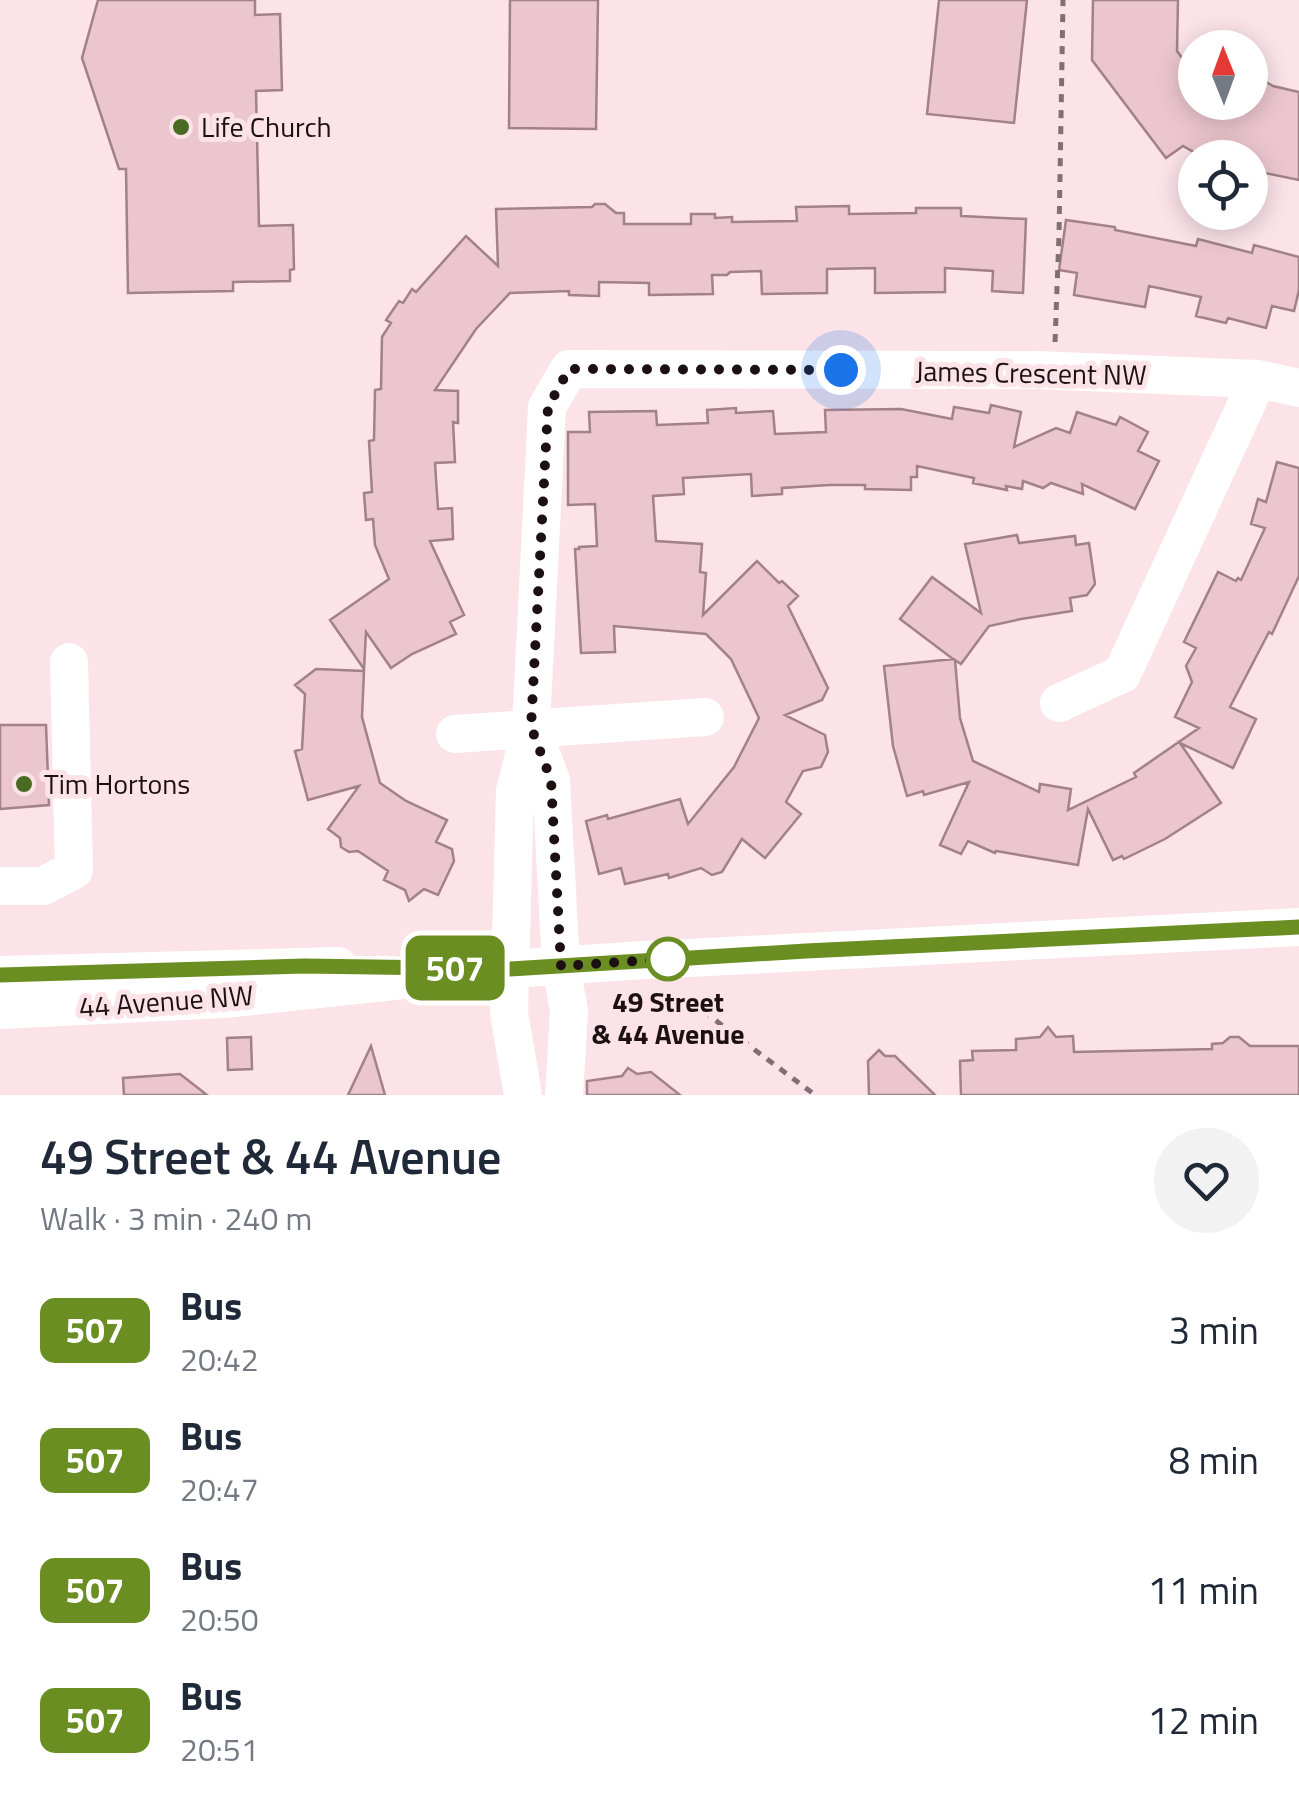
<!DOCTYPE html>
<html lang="en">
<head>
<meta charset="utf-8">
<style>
	:root { --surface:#fff; --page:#f2f2f3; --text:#1f2937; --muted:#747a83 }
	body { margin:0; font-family:"Titillium Web",sans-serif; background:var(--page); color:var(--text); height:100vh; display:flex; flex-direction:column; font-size:38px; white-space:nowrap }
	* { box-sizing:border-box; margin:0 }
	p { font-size:32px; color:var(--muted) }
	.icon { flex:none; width:55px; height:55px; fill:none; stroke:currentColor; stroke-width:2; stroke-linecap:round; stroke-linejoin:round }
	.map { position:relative; height:1095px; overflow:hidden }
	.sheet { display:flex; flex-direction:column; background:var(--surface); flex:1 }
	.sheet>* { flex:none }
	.badge { padding:0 20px; border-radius:15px; font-size:35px; line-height:65px }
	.needle { width:65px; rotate:359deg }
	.controls { position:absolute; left:1178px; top:30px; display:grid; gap:20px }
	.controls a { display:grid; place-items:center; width:90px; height:90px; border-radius:50%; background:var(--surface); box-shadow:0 5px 25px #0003; font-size:50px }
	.you { position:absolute; width:50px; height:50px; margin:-25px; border:8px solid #fff; border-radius:50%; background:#1a73e8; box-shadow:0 0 0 15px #1a73e833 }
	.map>.badge { position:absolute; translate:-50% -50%; box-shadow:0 0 0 5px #fff }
	.round { display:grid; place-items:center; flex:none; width:105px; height:105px; border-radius:52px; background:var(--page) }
	.head { display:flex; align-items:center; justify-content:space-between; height:170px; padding:0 40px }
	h1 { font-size:48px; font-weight:600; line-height:75px }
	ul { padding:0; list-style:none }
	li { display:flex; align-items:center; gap:30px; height:130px; padding:0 40px }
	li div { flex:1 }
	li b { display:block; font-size:38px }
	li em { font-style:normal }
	li .badge { min-width:110px; font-weight:700; text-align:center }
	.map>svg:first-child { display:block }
</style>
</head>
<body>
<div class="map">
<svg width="1299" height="1095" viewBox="0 0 1299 1095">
	<rect width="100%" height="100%" fill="#fbe3e8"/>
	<path fill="#ecc6ce" stroke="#a38188" stroke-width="2.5" d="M 98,0 L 255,0 L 255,15 L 280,14 L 282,90 L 256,91 L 259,226 L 293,225 L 294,269 L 290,270 L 290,281 L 233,282 L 233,291 L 128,293 L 126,169 L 119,169 L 82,58 Z
		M 510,0 L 598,0 L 596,129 L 509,128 Z
		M 939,0 L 1027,0 L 1014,123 L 927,114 Z
		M 1093,0 L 1178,0 L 1177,51 L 1195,75 L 1195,102 L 1250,102 L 1250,83 L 1260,88 L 1264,81 L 1273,86 L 1299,92 L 1299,180 L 1250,170 L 1250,158 L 1204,158 L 1183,146 L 1166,158 L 1092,60 Z
		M 595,204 L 605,204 L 616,213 L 624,213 L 624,224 L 691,224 L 691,214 L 715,214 L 715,218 L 732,217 L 732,222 L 797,221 L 796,207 L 849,206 L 849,214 L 916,213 L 916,208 L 961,208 L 961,216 L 1026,219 L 1023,293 L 992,291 L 993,271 L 945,268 L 945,292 L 875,293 L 875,268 L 827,269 L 827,293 L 762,294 L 761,271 L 730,272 L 727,275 L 712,275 L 713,294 L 649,295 L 649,283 L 599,282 L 599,296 L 569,295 L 569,291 L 510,293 L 476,329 L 435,390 L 458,391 L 458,423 L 453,422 L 455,462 L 435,463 L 438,509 L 452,508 L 453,539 L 430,541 L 464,615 L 450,622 L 456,634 L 412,654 L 391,668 L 366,632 L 364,669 L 330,620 L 389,579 L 375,545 L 373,519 L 366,520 L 364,493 L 372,492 L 369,441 L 374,440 L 375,390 L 381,389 L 382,337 L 391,323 L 386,320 L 399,301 L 403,303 L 412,289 L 416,292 L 466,236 L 498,266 L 496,209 L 592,207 Z
		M 1066,220 L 1115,227 L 1115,230 L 1196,246 L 1198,239 L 1252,253 L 1254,245 L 1299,257 L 1299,290 L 1294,311 L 1272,306 L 1266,328 L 1228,318 L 1226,323 L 1196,316 L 1201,297 L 1149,286 L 1145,307 L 1074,295 L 1077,273 L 1059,270 Z
		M 991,405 L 1021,412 L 1014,447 L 1056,428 L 1070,433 L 1077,412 L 1116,425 L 1120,417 L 1148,432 L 1138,451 L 1159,461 L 1135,509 L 1082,484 L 1083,494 L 1051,483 L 1043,488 L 1023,481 L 1022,489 L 1006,486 L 1007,490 L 973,483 L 974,478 L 917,466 L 917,477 L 911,477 L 911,490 L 865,489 L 865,485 L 829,485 L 782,488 L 782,494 L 752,496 L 751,474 L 683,478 L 684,494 L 653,496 L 656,541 L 702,544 L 700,572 L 706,573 L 703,615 L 757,561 L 779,583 L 782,581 L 798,596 L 788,606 L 828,688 L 822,700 L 785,715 L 825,735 L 828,752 L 821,767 L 803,771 L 786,802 L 801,814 L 765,858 L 742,839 L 722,872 L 712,875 L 701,868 L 669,878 L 668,874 L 625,884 L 621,868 L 599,874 L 586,821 L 607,815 L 608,819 L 680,799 L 688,824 L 734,767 L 759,718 L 731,659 L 706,634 L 614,626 L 615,652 L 581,653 L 575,549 L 579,549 L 579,547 L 597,546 L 595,504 L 568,505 L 568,432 L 590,432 L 589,412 L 656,411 L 657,425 L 708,423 L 707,410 L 736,408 L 736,413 L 773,411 L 775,434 L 826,432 L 825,410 L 901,409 L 952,419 L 954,407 L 989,413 Z
		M 1277,462 L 1299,468 L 1299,576 L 1272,634 L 1269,632 L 1230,707 L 1256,719 L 1233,768 L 1180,743 L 1221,803 L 1165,839 L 1124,859 L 1122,856 L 1113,860 L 1088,809 L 1078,865 L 996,851 L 995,853 L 968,841 L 961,854 L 940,845 L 969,782 L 924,795 L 923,791 L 907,796 L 893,746 L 884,666 L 953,659 L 900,619 L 932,577 L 981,613 L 965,544 L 1017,535 L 1019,543 L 1075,536 L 1076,545 L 1089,543 L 1095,584 L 1087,595 L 1070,598 L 1072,611 L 1021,619 L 989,626 L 961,664 L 955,660 L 960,718 L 973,761 L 1039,792 L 1040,784 L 1071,789 L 1068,810 L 1136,777 L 1134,773 L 1199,728 L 1175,717 L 1192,682 L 1186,666 L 1196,648 L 1184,642 L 1218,572 L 1236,581 L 1238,578 L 1241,580 L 1265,528 L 1251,524 L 1258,499 L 1266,502 Z
		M 316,669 L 364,671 L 362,717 L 380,783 L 406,801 L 447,820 L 436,842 L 452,849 L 454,861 L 438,895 L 424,889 L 409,901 L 405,890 L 384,880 L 388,871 L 358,851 L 349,852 L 341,847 L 340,838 L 328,829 L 359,786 L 308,800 L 295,751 L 302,749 L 305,694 L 295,685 Z
		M 0,725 L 46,725 L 49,805 L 0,809 Z
		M 1048,1027 L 1056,1037 L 1073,1036 L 1074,1052 L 1212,1049 L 1212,1044 L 1223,1043 L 1230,1037 L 1239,1037 L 1250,1046 L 1299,1046 L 1299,1095 L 961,1095 L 960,1061 L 973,1060 L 972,1051 L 1016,1050 L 1016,1039 L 1040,1037 Z
		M 251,1037 L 252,1069 L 228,1070 L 227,1038 Z
		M 371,1046 L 385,1095 L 348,1095 Z
		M 879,1050 L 885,1056 L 895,1056 L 935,1095 L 869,1095 L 868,1061 Z
		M 628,1068 L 637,1074 L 651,1072 L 680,1095 L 587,1095 L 587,1081 L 622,1076 Z
		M 180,1074 L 207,1095 L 124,1095 L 123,1078 Z"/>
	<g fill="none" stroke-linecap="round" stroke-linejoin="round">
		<path stroke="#816f73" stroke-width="5" stroke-dasharray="8 8" stroke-linecap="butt" d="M 1055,342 L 1059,235 L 1063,0
			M 703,1011 L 815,1095"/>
		<path stroke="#fff" stroke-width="38" d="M 1059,703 L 1122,674 L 1258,379
			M 531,727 L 551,780 L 561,966 L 569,1011 L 564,1095
			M 455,734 L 705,717
			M 0,886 L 43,886 L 74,870 L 69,662
			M 0,975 L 338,966
			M 0,1010 L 224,999 L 510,969 L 628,961 L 1299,927
			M 523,1095 L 509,1013 L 515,791 L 531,727 L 547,407 L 569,369 L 1036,370 L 1258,379 L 1299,388"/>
	</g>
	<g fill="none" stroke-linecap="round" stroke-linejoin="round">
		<defs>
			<path id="line" d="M 0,975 L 304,966 L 510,969 L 806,951 L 1299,927"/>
		</defs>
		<use href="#line" stroke="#fff" stroke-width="22"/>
		<use href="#line" stroke="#6b8e23" stroke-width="15"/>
		<path stroke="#1c1013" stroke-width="10" stroke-dasharray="0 18" d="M 668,959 L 561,966 L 551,780 L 531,727 L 548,407 L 569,369 L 841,370"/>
	</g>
	<g fill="#496a20" stroke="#fbe3e8" stroke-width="4">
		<circle cx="181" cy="127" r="10"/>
		<circle cx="24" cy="784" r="10"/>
	</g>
	<circle fill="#fff" stroke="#6b8e23" stroke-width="5" cx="668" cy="959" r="20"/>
	<g text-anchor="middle" stroke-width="10" stroke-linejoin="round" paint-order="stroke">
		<g font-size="28" fill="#1c1013" stroke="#fbe3e8" text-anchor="start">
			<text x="201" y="137">Life Church</text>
			<text x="44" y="794">Tim Hortons</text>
		</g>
		<g font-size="28" fill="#1c1013" stroke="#fbe3e8">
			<text transform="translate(1031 373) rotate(1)" y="10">James Crescent NW</text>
			<text transform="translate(166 1001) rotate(-4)" y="10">44 Avenue NW</text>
		</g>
		<g font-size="28" font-weight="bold" fill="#1c1013" stroke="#fbe3e8">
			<text x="668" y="1012">49 Street<tspan x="668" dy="32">&amp; 44 Avenue</tspan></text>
		</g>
	</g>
</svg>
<div class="controls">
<a><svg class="needle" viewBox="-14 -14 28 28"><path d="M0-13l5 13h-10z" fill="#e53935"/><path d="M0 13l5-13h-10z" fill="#747a83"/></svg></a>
<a><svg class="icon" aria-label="locate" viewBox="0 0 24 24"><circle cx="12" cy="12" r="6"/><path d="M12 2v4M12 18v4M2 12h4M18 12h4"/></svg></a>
</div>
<div class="you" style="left:841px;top:370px"></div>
<b class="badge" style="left:455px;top:968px;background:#6b8e23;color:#fff">507</b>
</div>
<section class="sheet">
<div class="head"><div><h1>49 Street &amp; 44 Avenue</h1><p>Walk · 3 min · 240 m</p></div><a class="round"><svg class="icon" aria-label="heart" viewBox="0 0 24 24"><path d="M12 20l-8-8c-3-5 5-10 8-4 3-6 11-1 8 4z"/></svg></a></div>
<ul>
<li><span class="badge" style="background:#6b8e23;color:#fff">507</span><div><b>Bus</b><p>20:42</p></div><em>3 min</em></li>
<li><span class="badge" style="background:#6b8e23;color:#fff">507</span><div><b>Bus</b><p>20:47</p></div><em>8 min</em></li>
<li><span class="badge" style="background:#6b8e23;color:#fff">507</span><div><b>Bus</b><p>20:50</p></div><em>11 min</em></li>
<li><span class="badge" style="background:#6b8e23;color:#fff">507</span><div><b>Bus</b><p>20:51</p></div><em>12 min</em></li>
</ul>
</section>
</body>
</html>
